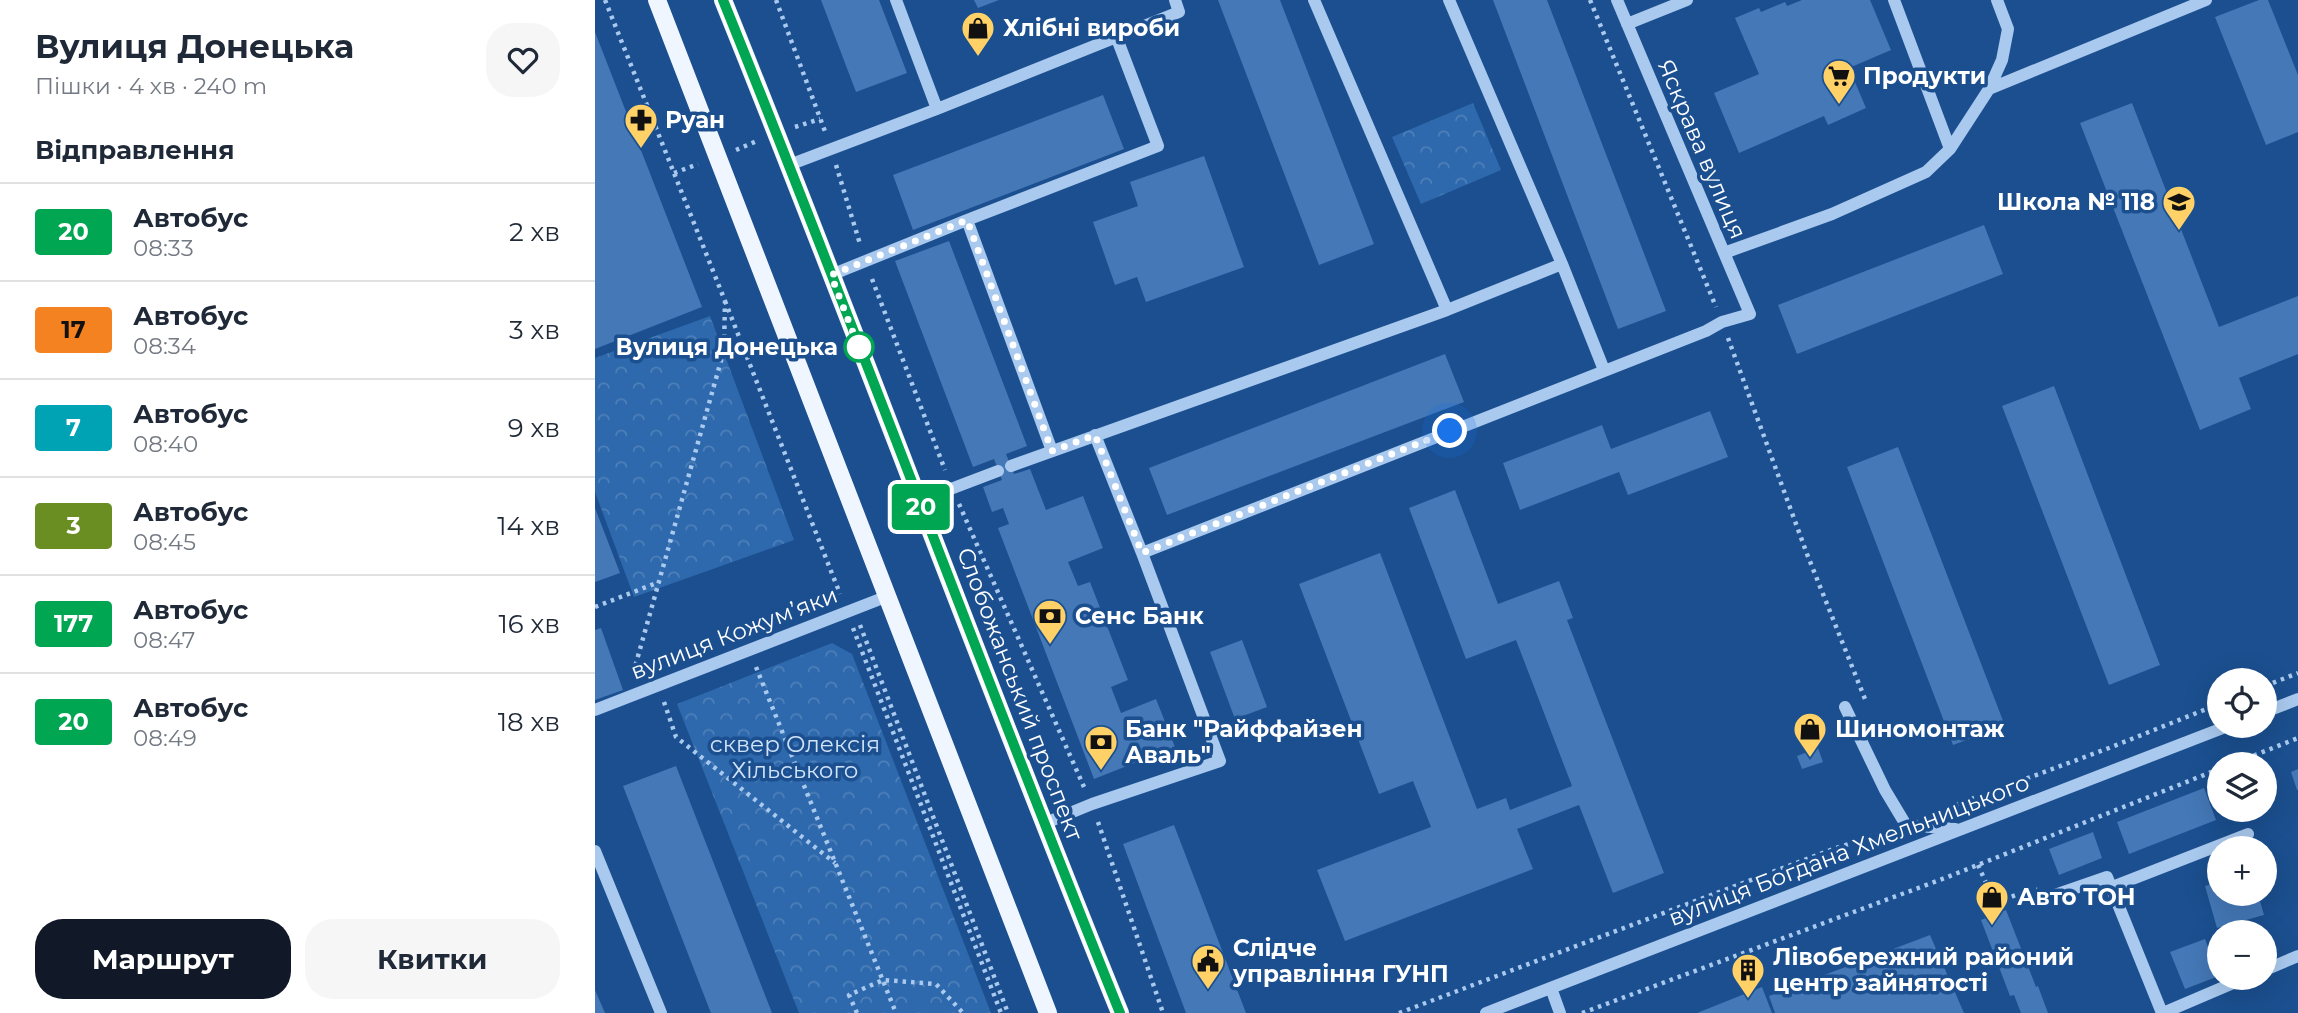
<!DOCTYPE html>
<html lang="uk">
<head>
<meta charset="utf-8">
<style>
	:root { --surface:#fff; --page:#f6f6f7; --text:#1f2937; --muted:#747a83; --line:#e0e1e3; --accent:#111827 }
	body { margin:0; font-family:Montserrat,sans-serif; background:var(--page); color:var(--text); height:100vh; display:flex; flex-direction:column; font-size:26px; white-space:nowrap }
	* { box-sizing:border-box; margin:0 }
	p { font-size:23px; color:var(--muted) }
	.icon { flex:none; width:38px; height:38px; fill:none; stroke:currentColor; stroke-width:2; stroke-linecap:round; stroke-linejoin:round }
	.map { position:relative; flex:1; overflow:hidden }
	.side { display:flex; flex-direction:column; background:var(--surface); width:595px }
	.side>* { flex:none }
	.badge { padding:0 14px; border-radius:5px; font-size:24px; line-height:46px }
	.controls { position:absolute; left:1612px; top:668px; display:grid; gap:14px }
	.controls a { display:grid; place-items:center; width:70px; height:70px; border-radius:50%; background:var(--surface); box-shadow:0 7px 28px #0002; font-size:35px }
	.you { position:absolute; width:35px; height:35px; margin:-18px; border:5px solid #fff; border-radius:50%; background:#1a73e8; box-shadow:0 0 0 10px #1a73e833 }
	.map>.badge { position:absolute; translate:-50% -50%; box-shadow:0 0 0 4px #fff }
	h2 { padding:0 35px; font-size:26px; line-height:63px }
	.round { display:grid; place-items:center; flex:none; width:74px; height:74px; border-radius:28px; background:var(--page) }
	.summary { display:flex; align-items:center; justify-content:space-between; height:119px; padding:0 35px }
	h1 { font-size:33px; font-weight:700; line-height:52px }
	.button { display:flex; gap:14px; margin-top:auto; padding:14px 35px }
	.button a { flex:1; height:80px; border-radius:28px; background:var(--accent); color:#fff; font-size:28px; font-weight:700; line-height:80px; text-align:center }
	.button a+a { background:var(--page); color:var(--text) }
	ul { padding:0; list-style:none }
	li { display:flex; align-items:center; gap:21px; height:98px; padding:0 35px; border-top:2px solid var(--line) }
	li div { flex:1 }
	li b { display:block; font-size:26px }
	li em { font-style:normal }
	li .badge { min-width:77px; font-weight:700; text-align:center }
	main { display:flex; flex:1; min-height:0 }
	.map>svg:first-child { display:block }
</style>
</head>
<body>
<main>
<section class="side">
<div class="summary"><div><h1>Вулиця Донецька</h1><p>Пішки · 4 хв · 240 m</p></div><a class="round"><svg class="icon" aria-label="heart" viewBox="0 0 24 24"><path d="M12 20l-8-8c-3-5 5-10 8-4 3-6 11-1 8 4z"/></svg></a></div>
<h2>Відправлення</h2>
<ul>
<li><span class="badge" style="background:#00a651;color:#fff">20</span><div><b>Автобус</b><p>08:33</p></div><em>2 хв</em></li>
<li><span class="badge" style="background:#f58220;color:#111">17</span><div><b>Автобус</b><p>08:34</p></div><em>3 хв</em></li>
<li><span class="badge" style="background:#00a3b4;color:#fff">7</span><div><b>Автобус</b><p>08:40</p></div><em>9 хв</em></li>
<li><span class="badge" style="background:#6b8e23;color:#fff">3</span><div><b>Автобус</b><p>08:45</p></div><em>14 хв</em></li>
<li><span class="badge" style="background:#00a651;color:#fff">177</span><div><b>Автобус</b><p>08:47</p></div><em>16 хв</em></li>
<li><span class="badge" style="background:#00a651;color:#fff">20</span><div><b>Автобус</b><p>08:49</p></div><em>18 хв</em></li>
</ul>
<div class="button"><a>Маршрут</a><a>Квитки</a></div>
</section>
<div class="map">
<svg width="1703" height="1013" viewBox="0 0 1703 1013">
	<defs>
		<pattern id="park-crowns" width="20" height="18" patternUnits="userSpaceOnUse" patternTransform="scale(1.75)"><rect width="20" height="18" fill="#2e69ad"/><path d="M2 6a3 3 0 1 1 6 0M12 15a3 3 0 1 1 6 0" fill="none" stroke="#4d80b9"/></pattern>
	</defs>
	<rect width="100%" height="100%" fill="#1b4f8f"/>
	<path fill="url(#park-crowns)" d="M 878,103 L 906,170 L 826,204 L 797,137 Z
		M 115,316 L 199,540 L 39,597 L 0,492 L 0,358 Z
		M 237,643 L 257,654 L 396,1013 L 204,1013 L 82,704 Z"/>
	<path fill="#4478b7" d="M 226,0 L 284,0 L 312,73 L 261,92 Z
		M 379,0 L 404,0 L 383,8 Z
		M 623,0 L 685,0 L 779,244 L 724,265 Z
		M 898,0 L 952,0 L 1071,311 L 1023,329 Z
		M 1207,0 L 1275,0 L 1296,50 L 1254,68 L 1271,108 L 1233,125 L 1229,116 L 1144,153 L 1119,93 L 1164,74 L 1140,18 L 1164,8 L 1166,12 L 1190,2 L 1192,6 Z
		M 1664,0 L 1673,0 L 1703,75 L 1703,132 L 1671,145 L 1620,17 Z
		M 0,32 L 107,307 L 0,349 Z
		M 508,95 L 529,149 L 318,230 L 298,175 Z
		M 1537,103 L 1624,327 L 1703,296 L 1703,354 L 1644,378 L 1656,409 L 1605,430 L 1485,123 Z
		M 609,156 L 649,267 L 551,302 L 542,277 L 520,285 L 498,222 L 543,206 L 535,182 Z
		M 1389,225 L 1408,274 L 1202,354 L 1183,305 Z
		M 354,241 L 432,446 L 411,454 L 419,474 L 435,469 L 451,510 L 488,496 L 508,548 L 473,562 L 483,586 L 495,582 L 533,680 L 516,687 L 526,713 L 561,699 L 580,747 L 499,779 L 403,528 L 414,524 L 408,508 L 397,512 L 388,487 L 407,480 L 399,459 L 378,467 L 300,261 Z
		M 850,354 L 869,402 L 572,515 L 554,468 Z
		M 1459,386 L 1565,665 L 1514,685 L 1407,406 Z
		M 1115,411 L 1133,457 L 1033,495 L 1024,472 L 925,510 L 908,463 L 1007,425 L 1016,449 Z
		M 1303,447 L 1410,726 L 1358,745 L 1252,467 Z
		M 860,490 L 903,604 L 964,581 L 978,618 L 972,620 L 1069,873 L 1018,893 L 984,805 L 922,829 L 938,869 L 750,941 L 722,870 L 836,827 L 818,781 L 784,794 L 704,584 L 785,553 L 882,809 L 911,798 L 915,810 L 977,786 L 921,640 L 871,659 L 814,508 Z
		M 0,508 L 25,573 L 0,582 Z
		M 6,628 L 28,690 L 0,700 L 0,630 Z
		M 647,640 L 672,707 L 640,719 L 615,652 Z
		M 1223,748 L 1228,762 L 1207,769 L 1202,756 Z
		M 81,766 L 177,1013 L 116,1013 L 112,1003 L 28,786 Z
		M 1703,769 L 1703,790 L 1702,790 L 1696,772 Z
		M 1609,788 L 1621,820 L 1534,854 L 1522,822 Z
		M 579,825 L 651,1013 L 591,1013 L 528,844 Z
		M 1498,832 L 1507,858 L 1464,875 L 1454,849 Z
		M 1624,882 L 1624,894 L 1663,894 L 1669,915 L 1622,928 L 1610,886 Z
		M 1411,910 L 1441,987 L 1443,986 L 1453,1013 L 1426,1013 L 1419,995 L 1415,996 L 1386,920 Z
		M 1335,935 L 1369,1013 L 1180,1013 L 1174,996 Z
		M 1610,939 L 1624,976 L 1590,989 L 1575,952 Z
		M 1167,987 L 1177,1013 L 1102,1013 Z
		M 0,990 L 10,1013 L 0,1013 Z"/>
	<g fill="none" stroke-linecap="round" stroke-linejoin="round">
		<path stroke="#a9c9ee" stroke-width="4.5" stroke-dasharray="3.5 5" stroke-linecap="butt" d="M 10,0 L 130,301 L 129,350 L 38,674
			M 181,0 L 231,134
			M 995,0 L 1121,307
			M 200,127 L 225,119
			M 141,150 L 162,141
			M 241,165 L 265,244
			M 79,173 L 103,164
			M 277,279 L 350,470
			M 130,301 L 245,594
			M 1133,338 L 1212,554 L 1270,699
			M 364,504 L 489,787
			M 0,607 L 64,582
			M 265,625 L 413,1013
			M 258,628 L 406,1013
			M 161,667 L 301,1013
			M 1670,686 L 1703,673
			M 69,702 L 81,737 L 240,863
			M 1635,765 L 1703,738
			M 1352,808 L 1514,748 L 1624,704
			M 503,822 L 568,1013
			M 1383,865 L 1400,903 L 1437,889 L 1442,890
			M 262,1013 L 254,995 L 288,980 L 341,984 L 368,1013
			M 804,1013 L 1241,848 L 1295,831
			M 987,1013 L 1350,878 L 1624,769"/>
		<path stroke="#a9c9ee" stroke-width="12" d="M 301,0 L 342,109
			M 719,0 L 852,310
			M 854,0 L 967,264
			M 1299,0 L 1355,149
			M 1032,24 L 1092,0
			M 1394,89 L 1611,0
			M 194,165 L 342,109 L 584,12 L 580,0
			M 1129,253 L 1237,214 L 1331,172 L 1355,149 L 1394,89 L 1407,60 L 1413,29 L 1402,0
			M 236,275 L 372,220
			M 500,435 L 547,553
			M 457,451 L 372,220 L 563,146 L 521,36
			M 416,466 L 852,310 L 967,264 L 1009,370
			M 324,501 L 403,471
			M 1250,707 L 1290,790 L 1311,825 L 1360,829
			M 0,710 L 293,596
			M 1670,712 L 1703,699
			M 448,824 L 497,804 L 625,761 L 547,553 L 1111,331 L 1127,322 L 1155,314 L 1022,0
			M 0,851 L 66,1013
			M 1517,887 L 1653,834
			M 1460,895 L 1512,877 L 1567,1013
			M 1670,970 L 1703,956
			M 956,988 L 965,1013
			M 891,1013 L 1633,726
			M 1568,1013 L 1650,978"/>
		<path stroke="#f0f6ff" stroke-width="18" d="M 62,0 L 453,1013
			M 128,0 C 264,336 388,677 525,1013"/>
	</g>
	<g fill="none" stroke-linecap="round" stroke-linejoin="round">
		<defs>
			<path id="line" d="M 128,0 C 264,336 389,677 525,1013"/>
		</defs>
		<use href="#line" stroke="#fff" stroke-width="16"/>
		<use href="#line" stroke="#00a651" stroke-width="10"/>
		<path stroke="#fff" stroke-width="7" stroke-dasharray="0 12.6" d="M 264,347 L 265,351 L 236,275 L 372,220 L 457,451 L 500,435 L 547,553 L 855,431"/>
	</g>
	<defs>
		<symbol id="shop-pin" viewBox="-11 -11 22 30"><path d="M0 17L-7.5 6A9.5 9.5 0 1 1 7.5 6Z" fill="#ffd166" stroke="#1b4f8f"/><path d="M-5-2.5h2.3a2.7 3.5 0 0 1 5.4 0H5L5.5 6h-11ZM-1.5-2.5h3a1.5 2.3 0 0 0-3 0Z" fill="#111"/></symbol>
		<symbol id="supermarket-pin" viewBox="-11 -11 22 30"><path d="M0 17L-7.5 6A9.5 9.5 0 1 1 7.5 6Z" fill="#ffd166" stroke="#1b4f8f"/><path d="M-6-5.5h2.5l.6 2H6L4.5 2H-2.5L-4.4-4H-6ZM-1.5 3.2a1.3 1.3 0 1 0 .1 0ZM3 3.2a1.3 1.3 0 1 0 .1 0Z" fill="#111"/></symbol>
		<symbol id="pharmacy-pin" viewBox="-11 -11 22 30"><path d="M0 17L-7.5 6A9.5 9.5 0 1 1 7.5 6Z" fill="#ffd166" stroke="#1b4f8f"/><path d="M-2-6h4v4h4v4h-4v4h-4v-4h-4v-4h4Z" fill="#111"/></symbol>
		<symbol id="school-pin" viewBox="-11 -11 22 30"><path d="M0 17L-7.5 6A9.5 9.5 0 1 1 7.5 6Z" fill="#ffd166" stroke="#1b4f8f"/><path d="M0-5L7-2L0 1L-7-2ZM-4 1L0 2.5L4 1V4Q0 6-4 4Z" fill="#111"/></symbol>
		<symbol id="bank-pin" viewBox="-11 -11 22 30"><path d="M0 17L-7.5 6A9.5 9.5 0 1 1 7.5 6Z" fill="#ffd166" stroke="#1b4f8f"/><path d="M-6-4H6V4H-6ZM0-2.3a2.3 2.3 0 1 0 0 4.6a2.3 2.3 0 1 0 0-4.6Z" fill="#111"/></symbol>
		<symbol id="civic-pin" viewBox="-11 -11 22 30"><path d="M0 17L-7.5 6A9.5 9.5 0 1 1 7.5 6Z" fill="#ffd166" stroke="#1b4f8f"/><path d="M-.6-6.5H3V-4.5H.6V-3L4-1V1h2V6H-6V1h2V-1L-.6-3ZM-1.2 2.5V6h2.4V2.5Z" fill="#111"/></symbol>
		<symbol id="building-pin" viewBox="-11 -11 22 30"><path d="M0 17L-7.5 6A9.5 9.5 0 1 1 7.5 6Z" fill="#ffd166" stroke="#1b4f8f"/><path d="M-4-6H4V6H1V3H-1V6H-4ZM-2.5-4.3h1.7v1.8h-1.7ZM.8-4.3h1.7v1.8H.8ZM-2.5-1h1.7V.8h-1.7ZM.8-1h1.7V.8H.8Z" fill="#111"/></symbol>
	</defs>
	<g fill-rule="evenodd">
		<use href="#shop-pin" x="364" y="9" width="38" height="52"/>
		<use href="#supermarket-pin" x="1225" y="57" width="38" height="52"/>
		<use href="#pharmacy-pin" x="27" y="101" width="38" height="52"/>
		<use href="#school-pin" x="1565" y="183" width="38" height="52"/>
		<use href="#bank-pin" x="436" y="597" width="38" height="52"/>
		<use href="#shop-pin" x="1196" y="710" width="38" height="52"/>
		<use href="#bank-pin" x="487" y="723" width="38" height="52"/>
		<use href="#shop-pin" x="1378" y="878" width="38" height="52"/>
		<use href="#civic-pin" x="594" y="942" width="38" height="52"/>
		<use href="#building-pin" x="1134" y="951" width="38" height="52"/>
	</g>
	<circle fill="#fff" stroke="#00a651" stroke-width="3.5" cx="264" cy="347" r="14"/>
	<g text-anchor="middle" stroke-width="7" stroke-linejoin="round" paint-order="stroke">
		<g font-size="23" font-weight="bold" fill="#fff" stroke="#1b4f8f" text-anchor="start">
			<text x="408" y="36">Хлібні вироби</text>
			<text x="1268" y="84">Продукти</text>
			<text x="70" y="128">Руан</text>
			<text x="1560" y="210" text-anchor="end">Школа № 118</text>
			<text x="480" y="624">Сенс Банк</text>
			<text x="530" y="737">Банк "Райффайзен<tspan x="530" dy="26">Аваль"</tspan></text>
			<text x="1240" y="737">Шиномонтаж</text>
			<text x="1422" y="905">Авто ТОН</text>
			<text x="638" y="956">Слідче<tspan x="638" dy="26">управління ГУНП</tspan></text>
			<text x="1178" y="965">Лівобережний районий<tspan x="1178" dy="26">центр зайнятості</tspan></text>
		</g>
		<g font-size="23" fill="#fff" stroke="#1b4f8f">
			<text transform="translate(1107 149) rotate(67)" y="8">Яскрава вулиця</text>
			<text transform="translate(139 633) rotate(-21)" y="8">вулиця Кожум’яки</text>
			<text transform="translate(425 694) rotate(69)" y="8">Слобожанський проспект</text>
			<text transform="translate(1254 850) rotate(-21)" y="8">вулиця Богдана Хмельницького</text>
		</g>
		<g font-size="23" font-weight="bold" fill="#fff" stroke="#1b4f8f" text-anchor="end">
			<text x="243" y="355">Вулиця Донецька</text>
		</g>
		<g font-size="23" fill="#cfe3fa" stroke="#1b4f8f">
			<text x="200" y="752">сквер Олексія<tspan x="200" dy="26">Хільського</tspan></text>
		</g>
	</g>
</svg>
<div class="controls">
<a><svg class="icon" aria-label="locate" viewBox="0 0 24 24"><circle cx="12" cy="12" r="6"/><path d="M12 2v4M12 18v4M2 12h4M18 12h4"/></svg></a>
<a><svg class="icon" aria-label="layers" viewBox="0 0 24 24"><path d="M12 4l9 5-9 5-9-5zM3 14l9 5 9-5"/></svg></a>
<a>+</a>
<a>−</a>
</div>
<div class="you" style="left:855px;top:431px"></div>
<b class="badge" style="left:326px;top:507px;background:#00a651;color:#fff">20</b>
</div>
</main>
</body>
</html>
